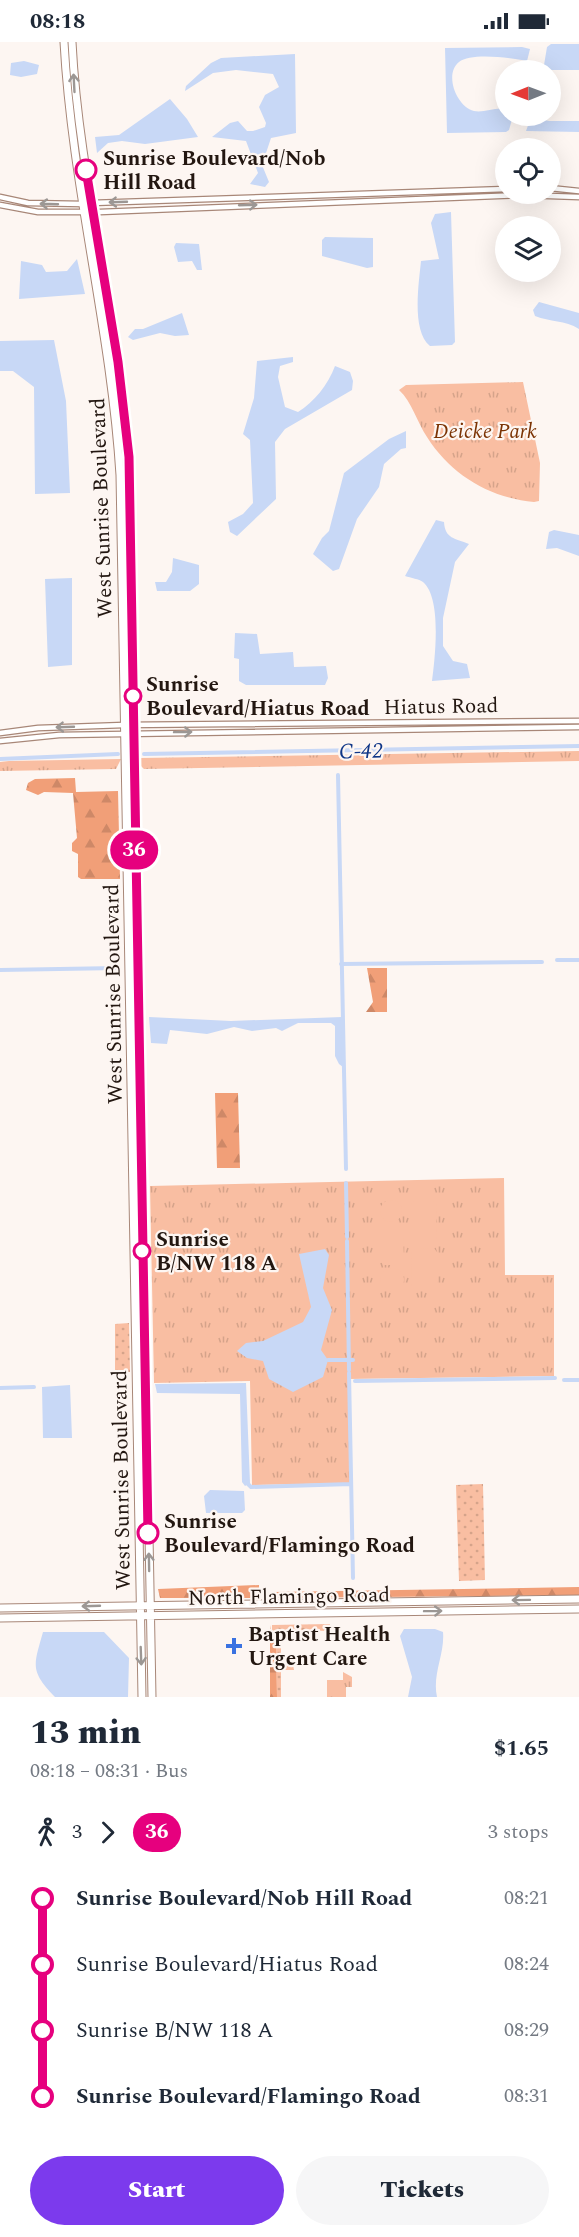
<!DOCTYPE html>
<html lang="en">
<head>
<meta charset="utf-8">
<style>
	:root { --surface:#fff; --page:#f6f6f7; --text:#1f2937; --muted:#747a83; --accent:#7c3aed }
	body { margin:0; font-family:Spectral,serif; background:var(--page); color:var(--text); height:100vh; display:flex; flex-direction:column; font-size:22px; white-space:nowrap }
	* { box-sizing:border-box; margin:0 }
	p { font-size:20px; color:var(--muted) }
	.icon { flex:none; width:33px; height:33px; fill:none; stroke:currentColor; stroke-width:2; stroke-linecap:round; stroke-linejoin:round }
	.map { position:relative; height:1655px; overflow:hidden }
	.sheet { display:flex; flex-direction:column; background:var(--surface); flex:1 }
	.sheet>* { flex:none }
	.badge { padding:0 12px; border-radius:20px; font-size:21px; line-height:39px }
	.needle { width:39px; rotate:269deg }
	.controls { position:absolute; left:495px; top:18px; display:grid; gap:12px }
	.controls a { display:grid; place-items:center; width:66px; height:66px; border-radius:50%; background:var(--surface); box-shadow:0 6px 24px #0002; font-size:30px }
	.map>.badge { position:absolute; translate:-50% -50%; box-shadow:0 0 0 3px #fff }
	.legs { display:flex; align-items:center; gap:9px; height:66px; padding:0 30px; font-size:20px }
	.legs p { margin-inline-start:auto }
	.overview { display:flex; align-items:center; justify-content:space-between; height:102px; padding:0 30px }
	h1 { font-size:33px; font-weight:800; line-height:45px }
	.primary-button { display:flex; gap:12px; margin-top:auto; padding:12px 30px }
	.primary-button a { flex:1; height:69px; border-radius:36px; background:var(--accent); color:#fff; font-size:24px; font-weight:800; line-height:69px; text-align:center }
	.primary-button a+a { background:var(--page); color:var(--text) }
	ul { padding:0 30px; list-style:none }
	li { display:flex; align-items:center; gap:21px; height:66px; font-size:22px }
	li i { display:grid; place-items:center; width:9px; height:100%; margin:0 8px; background:currentColor }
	li i::after { content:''; width:15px; height:15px; margin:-8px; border:4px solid; border-radius:50%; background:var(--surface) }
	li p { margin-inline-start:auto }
	li:first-child i { background:linear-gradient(#0000 50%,currentColor 0) }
	li:last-child i { background:linear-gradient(currentColor 50%,#0000 0) }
	.status { display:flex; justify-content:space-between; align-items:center; height:42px; padding:0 30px; background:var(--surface); direction:ltr }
	.status svg { height:16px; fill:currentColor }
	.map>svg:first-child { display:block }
</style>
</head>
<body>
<div class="status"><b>08:18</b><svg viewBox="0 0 49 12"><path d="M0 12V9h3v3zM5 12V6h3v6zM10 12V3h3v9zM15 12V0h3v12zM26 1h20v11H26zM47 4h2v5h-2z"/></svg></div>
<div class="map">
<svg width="579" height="1655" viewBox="0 0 579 1655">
	<defs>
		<pattern id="grass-dots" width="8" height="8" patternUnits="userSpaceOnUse" patternTransform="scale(1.5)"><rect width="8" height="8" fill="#f9bea2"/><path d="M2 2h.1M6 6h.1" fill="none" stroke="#d5a38a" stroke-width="1.8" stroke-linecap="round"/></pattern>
		<pattern id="forest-firs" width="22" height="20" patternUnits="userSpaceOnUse" patternTransform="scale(1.5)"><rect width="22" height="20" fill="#f19f78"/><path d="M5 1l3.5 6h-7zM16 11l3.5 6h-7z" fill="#ce8867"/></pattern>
		<pattern id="park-tufts" width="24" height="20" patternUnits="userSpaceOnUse" patternTransform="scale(1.5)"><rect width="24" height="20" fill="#f9bea2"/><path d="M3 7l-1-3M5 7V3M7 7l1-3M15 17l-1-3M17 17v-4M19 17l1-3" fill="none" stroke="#d5a38a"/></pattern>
	</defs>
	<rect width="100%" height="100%" fill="#fdf6f2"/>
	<path fill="url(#grass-dots)" d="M 129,1281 L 130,1330 L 115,1330 L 115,1282 Z
		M 483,1442 L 485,1538 L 459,1539 L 456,1443 Z
		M 330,1582 L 329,1589 L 290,1588 L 290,1596 L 293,1598 L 281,1598 L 281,1621 L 282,1624 L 293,1623 L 294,1628 L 281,1628 L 281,1655 L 277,1655 L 276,1600 L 272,1600 L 272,1583 Z"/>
	<path fill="url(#forest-firs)" d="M 75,736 L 76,750 L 118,749 L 120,837 L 81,837 L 78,835 L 78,812 L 72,809 L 72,801 L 77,796 L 73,751 L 44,750 L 38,753 L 26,748 L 28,741 L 35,737 Z
		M 367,926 L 387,926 L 387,970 L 366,970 L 373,960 Z
		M 215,1051 L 238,1051 L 240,1126 L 217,1126 Z
		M 259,1543 L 259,1548 L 250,1556 L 160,1556 L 158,1547 Z
		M 579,1545 L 579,1553 L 275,1556 L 274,1550 Z
		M 270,1583 L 272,1600 L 276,1600 L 277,1655 L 270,1655 Z"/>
	<path fill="url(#park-tufts)" d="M 523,340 L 540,421 L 539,459 L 534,460 C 490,456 451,433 427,395 C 417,380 412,360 399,348 L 406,343 Z
		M 579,709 L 579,719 L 144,727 L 139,722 L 139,716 Z
		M 121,717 L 116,727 L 0,729 L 0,720 L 9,719 Z
		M 504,1136 L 505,1233 L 554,1233 L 554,1334 L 348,1337 L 351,1441 L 252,1443 L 250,1339 L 154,1341 L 150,1144 Z
		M 343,1630 L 352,1635 L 352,1645 L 346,1645 L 346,1655 L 327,1655 L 327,1638 L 343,1638 Z"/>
	<path fill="#f9bea2" d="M380 1169a11 11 0 1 1 22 0a11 11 0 1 1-22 0Z
		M 414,1159 L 433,1159 L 436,1162 L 437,1197 L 434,1200 L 414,1200 L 411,1197 L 411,1163 Z
		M 383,1185 L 400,1185 L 403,1188 L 404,1219 L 400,1223 L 384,1223 L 380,1219 L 380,1188 Z
		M 434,1206 L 437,1210 L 437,1245 L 434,1248 L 415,1248 L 412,1245 L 411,1210 L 415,1207 Z
		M380 1238a12 12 0 1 1 24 0a12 12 0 1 1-24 0Z"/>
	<path fill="#c8d8f6" d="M 551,2 L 579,2 L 579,28 L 546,28 L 544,23 L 547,5 Z
		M 522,5 L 530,7 L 527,19 C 512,16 471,10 459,20 C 444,32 456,64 474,69 C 484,71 495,65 505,67 L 506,74 L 513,74 L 509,88 L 506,90 L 447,91 L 445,6 Z
		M 295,12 L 296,91 L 271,96 L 262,123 L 269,140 L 265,145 L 250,142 L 258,131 L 246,99 L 212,95 L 230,81 L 238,79 L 247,89 L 253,89 L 265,85 L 266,81 L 259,65 L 265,53 L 279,45 L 273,32 L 236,28 L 213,31 L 185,49 L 186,44 L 211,21 L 221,16 Z
		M 24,19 L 39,23 L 37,32 L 21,35 L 10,33 L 11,21 Z
		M 170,57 L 187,77 L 198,95 L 145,102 L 122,99 L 108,101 L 97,111 L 95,95 L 119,93 Z
		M 531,75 L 549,79 L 579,79 L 579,90 L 526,89 Z
		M 451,170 L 455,300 L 452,303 L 430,304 C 411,289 419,240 421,219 L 439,217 L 431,181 L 435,172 Z
		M 325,195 L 373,196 L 373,225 L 367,226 L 322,214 L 322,198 Z
		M 176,201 L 199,202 L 202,228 L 197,228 L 192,219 L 178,220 L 174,205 Z
		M 77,217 L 85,252 L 19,257 L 21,219 L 42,223 L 46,230 L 67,229 Z
		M 539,260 L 579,271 L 579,287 C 565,278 550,280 535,274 L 533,268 Z
		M 182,271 L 189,293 L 175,294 L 160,291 L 133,298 L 128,295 L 135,287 L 143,287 Z
		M 54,298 L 66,359 L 70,451 L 35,452 L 34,345 L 13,329 L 0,329 L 0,299 Z
		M 293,315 L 293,320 L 280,324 L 278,335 L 285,365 L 298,370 C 314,360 328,343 335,324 L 350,330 L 353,339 L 352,348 L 285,387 L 275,400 L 276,457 L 237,494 L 230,490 L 228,480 L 243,472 L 253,461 L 250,398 L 243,392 L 254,356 L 257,319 Z
		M 406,389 L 406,406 L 401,407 L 384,422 L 379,445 L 357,477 L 339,527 L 333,529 L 313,512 L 322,496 L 329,489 L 344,431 L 389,397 Z
		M 436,478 L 444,480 C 445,497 455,496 469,502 L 455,520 L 443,576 L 443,604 L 453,619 L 467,622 L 470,636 L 432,639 C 435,616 442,556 423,540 C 419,537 411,536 405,534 Z
		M 554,488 L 579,493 L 579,514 L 557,506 L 546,507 L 549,490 Z
		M 173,516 L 199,523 L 199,542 L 190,549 L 157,549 L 155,540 L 166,540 L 172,530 Z
		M 72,536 L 72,623 L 48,625 L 45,537 Z
		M 235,591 L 257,592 L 260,612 L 293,610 L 294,625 L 326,624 L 328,636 L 325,643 L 246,643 L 239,639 L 239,617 L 234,616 Z
		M 149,975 L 231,979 L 342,975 L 343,1025 L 339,1022 L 335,1014 L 335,984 L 331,981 L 298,981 L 282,989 L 276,986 L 252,989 L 234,985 L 207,992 L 170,988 L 167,1002 L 151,1001 Z
		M 325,1207 L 329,1213 L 323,1246 L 332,1268 L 321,1308 L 328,1318 L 323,1335 L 293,1350 L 269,1337 L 263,1319 L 247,1316 L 237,1309 L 246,1301 L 263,1299 L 303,1280 L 311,1265 L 299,1212 Z
		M 246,1341 L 250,1441 L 245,1444 L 242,1440 L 240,1352 L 157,1351 L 155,1342 Z
		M 70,1343 L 72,1396 L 43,1396 L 42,1345 Z
		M 210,1448 L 244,1449 L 245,1468 L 242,1471 L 206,1471 L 204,1454 Z
		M 404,1587 L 435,1587 L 443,1590 C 445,1612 432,1632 437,1655 L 408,1655 L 412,1635 L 400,1594 Z
		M 43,1590 L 104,1590 L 129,1616 L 128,1655 L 55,1655 C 29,1628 34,1623 43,1590 Z"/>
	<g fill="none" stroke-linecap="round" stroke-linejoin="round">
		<path stroke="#c8d8f6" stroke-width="4" d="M 144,712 L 579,704
			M 0,717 L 118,712
			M 338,733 L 346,1127
			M 557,918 L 579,918
			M 341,922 L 542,920
			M 0,928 L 118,926
			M 346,1141 L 347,1195
			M 347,1199 L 349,1328
			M 328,1318 L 353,1318
			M 349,1331 L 353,1536
			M 564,1338 L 579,1338
			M 355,1339 L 555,1336
			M 0,1346 L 34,1345
			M 246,1440 L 251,1445 L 351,1442"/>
		<defs>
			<path id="secondary" d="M 550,146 L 579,149
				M 0,155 L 28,161 L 83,162
				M 91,161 L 506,147
				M 0,163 L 38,170 L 100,170 L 521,153 L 579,155
				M 0,691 L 38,686 L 124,683 L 579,679
				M 0,699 L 59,693 L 579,685"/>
			<path id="highway" d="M 64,0 C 72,146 111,287 120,433 L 142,1655
				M 72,0 C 79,140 119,275 129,415 L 152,1655
				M 0,1566 L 579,1557
				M 0,1576 L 579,1567"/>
		</defs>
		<use href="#secondary" stroke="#a88778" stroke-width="7"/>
		<use href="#highway" stroke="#a88778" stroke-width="9"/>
		<use href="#secondary" stroke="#fff" stroke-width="4.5"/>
		<use href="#highway" stroke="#fff" stroke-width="7"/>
	</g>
	<defs><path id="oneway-shaft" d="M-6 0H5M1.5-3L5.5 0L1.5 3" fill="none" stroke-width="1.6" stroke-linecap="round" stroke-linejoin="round" transform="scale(1.5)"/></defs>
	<g stroke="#9c9794">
		<use href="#oneway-shaft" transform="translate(74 41) rotate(-93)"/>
		<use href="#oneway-shaft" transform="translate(118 160) rotate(178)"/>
		<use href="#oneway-shaft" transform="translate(49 162) rotate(-178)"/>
		<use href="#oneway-shaft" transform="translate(248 163) rotate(-2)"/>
		<use href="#oneway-shaft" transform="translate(65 685) rotate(178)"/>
		<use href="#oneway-shaft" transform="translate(183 690) rotate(-1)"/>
		<use href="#oneway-shaft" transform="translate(149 1520) rotate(-91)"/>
		<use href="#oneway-shaft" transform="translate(521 1558) rotate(179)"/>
		<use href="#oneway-shaft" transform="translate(91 1564) rotate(178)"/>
		<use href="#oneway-shaft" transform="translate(433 1569) rotate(-1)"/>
		<use href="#oneway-shaft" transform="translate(141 1614) rotate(88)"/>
	</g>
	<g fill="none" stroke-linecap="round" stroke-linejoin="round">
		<defs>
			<path id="line-1" d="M 86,128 L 118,320 L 129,415 L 148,1491"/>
		</defs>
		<use href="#line-1" stroke="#fff" stroke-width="14"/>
		<use href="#line-1" stroke="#e6007e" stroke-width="9"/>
	</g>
	<g fill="#fff" stroke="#e6007e" stroke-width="3">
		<circle cx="86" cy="128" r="10"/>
		<circle cx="133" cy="654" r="8"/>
		<circle cx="142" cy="1209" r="8"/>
		<circle cx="148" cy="1491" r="10"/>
	</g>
	<path fill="#3a72e1" stroke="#fdf6f2" stroke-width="2" d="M231 1595h6v6h6v6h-6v6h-6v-6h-6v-6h6z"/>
	<g text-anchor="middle" stroke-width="4.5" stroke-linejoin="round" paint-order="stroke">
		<g font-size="21" font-weight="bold" fill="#231711" stroke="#fdf6f2" text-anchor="start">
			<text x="103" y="123">Sunrise Boulevard/Nob<tspan x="103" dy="24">Hill Road</tspan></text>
			<text x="146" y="649">Sunrise<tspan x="146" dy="24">Boulevard/Hiatus Road</tspan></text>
			<text x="156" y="1204">Sunrise<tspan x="156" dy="24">B/NW 118 A</tspan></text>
			<text x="164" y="1486">Sunrise<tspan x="164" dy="24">Boulevard/Flamingo Road</tspan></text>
		</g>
		<g font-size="21" font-style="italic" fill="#7b3304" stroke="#fdf6f2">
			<text x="485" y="396">Deicke Park</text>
		</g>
		<g font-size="21" fill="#231711" stroke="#fdf6f2">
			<text transform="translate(101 466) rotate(-92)" y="7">West Sunrise Boulevard</text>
			<text transform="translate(441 664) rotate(-1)" y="7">Hiatus Road</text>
			<text transform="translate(113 952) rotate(-91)" y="7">West Sunrise Boulevard</text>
			<text transform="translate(121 1438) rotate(-91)" y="7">West Sunrise Boulevard</text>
			<text transform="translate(289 1554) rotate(-1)" y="7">North Flamingo Road</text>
		</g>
		<g font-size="21" font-weight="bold" fill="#231711" stroke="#fdf6f2" text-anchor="start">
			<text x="248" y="1599">Baptist Health<tspan x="248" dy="24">Urgent Care</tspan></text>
		</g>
		<g font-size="22" font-style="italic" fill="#0f3687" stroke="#fdf6f2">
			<text transform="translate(361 708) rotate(-1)" y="8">C-42</text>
		</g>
	</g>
</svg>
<div class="controls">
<a><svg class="needle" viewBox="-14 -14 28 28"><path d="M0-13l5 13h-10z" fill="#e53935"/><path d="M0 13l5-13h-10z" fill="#747a83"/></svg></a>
<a><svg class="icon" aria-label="locate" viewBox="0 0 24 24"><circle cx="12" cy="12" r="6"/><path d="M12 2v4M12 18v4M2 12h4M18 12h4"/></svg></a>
<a><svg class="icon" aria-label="layers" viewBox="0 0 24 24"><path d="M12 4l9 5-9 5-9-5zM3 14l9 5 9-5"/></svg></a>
</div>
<b class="badge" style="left:134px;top:808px;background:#e6007e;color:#fff">36</b>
</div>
<section class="sheet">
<div class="overview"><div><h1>13 min</h1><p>08:18 – 08:31 · Bus</p></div><b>$1.65</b></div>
<div class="legs"><svg class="icon" aria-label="walk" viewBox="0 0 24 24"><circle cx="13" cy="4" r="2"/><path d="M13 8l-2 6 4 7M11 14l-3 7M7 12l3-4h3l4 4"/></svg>3<svg class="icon" aria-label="forward" viewBox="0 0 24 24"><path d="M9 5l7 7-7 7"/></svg><b class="badge" style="background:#e6007e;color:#fff">36</b><p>3 stops</p></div>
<ul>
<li><i style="color:#e6007e"></i><b>Sunrise Boulevard/Nob Hill Road</b><p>08:21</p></li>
<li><i style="color:#e6007e"></i><span>Sunrise Boulevard/Hiatus Road</span><p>08:24</p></li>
<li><i style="color:#e6007e"></i><span>Sunrise B/NW 118 A</span><p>08:29</p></li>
<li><i style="color:#e6007e"></i><b>Sunrise Boulevard/Flamingo Road</b><p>08:31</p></li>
</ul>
<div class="primary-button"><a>Start</a><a>Tickets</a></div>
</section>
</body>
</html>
